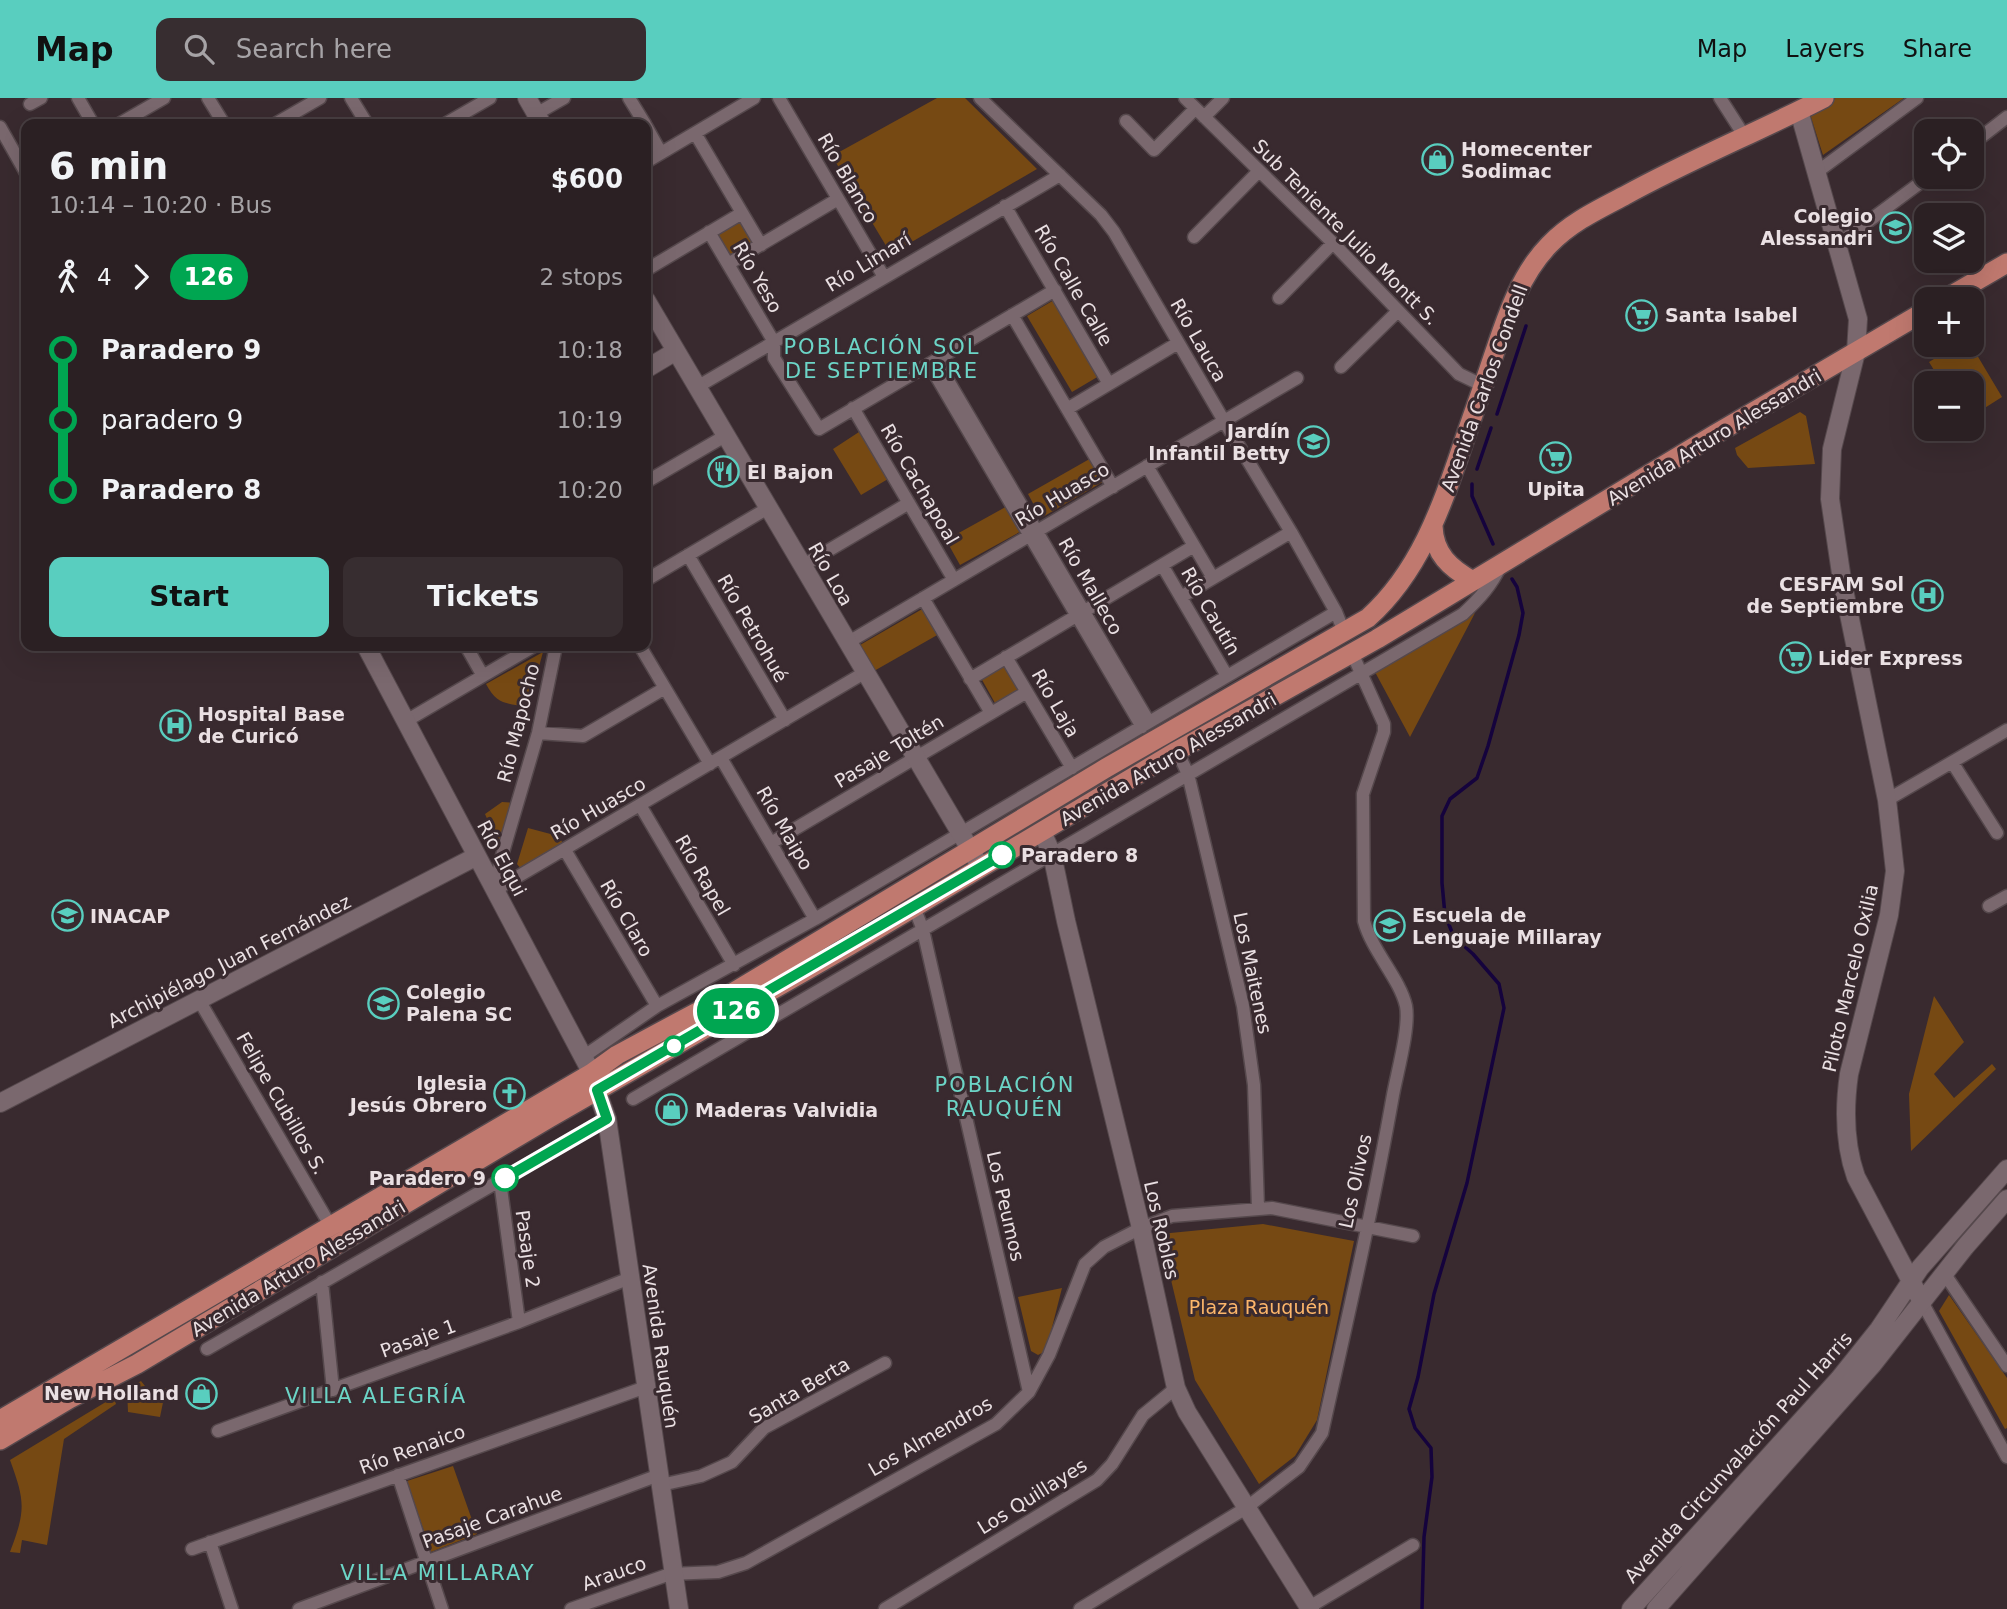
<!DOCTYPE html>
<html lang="en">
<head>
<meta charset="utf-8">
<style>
	:root { --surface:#2b2023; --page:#372d30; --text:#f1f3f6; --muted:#a6a3a6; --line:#473e41; --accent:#59cebf }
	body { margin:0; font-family:"DejaVu Sans",sans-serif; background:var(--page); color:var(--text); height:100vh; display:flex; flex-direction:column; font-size:26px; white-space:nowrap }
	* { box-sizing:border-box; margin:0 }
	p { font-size:23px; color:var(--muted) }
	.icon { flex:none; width:38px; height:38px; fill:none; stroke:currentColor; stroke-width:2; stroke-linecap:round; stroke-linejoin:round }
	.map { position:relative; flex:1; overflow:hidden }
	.drawer { position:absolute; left:21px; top:21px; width:630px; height:532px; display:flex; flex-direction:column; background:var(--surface); border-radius:14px; box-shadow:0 7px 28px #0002,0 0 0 2px var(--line) }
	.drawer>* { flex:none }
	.badge { padding:0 14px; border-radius:23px; font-size:24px; line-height:46px }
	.buttons { position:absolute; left:1914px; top:21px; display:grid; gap:14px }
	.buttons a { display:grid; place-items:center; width:70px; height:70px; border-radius:14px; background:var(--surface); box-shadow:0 7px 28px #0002,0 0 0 2px var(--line); font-size:35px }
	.map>.badge { position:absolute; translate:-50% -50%; box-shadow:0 0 0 4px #fff }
	.legs { display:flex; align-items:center; gap:10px; height:77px; padding:0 28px; font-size:23px }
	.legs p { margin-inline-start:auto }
	.overview { display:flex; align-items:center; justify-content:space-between; height:119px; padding:0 28px }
	h1 { font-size:38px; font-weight:700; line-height:52px }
	.action { display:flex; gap:14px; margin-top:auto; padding:14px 28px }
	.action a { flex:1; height:80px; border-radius:14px; background:var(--accent); color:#111; font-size:28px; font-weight:700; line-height:80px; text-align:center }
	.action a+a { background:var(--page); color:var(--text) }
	ul { padding:0 28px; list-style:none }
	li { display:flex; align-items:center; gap:24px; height:70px; font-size:26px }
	li i { display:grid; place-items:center; width:10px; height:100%; margin:0 9px; background:currentColor }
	li i::after { content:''; width:18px; height:18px; margin:-9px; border:5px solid; border-radius:50%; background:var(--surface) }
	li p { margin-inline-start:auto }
	li:first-child i { background:linear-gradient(#0000 50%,currentColor 0) }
	li:last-child i { background:linear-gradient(currentColor 50%,#0000 0) }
	header { display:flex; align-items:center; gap:42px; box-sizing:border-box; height:98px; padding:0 35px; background:var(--accent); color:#111 }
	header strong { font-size:33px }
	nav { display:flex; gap:38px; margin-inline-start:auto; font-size:24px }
	.search { width:490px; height:63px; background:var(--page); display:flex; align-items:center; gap:18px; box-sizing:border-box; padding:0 24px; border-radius:14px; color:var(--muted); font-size:26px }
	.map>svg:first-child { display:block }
</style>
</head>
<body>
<header>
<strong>Map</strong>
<div class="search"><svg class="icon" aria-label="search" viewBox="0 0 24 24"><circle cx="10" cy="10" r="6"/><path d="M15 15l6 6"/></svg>Search here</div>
<nav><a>Map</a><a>Layers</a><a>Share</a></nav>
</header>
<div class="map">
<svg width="2007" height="1511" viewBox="0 0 2007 1511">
	<rect width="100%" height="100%" fill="#392a2f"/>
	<path fill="#764913" d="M 937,0 L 965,0 L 1037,71 L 891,156 L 832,58 Z
		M 1835,0 L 1904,0 L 1823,57 L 1809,13 Z
		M 741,119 L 756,144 L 729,160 L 714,134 Z
		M 1054,202 L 1099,278 L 1072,294 L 1027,218 Z
		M 1957,247 L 1971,247 L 2002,299 L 1972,318 L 1972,285 L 1942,285 L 1929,264 Z
		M 1800,314 L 1806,318 L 1815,366 L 1748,370 L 1737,357 L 1735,350 Z
		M 859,334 L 888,381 L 861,397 L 833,351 Z
		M 1093,359 L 1106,382 L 1041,420 L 1028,396 Z
		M 1011,406 L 1025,431 L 960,467 L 946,442 Z
		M 924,510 L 939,536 L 874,573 L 860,547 Z
		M 1475,515 L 1410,639 L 1375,574 Z
		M 543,554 L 528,609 C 506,605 497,607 486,586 Z
		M 1006,566 L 1020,591 L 995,605 L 981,580 Z
		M 502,704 L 515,705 L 503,747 L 498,746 L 485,716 Z
		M 528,730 L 558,738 L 565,748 L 522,772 L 517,766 Z
		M 1934,898 L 1964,944 L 1934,976 L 1954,1000 L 1992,966 L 1996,971 L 1911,1053 L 1909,996 Z
		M 1263,1126 L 1354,1143 L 1317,1322 L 1295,1358 L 1259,1386 L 1195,1282 L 1160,1136 Z
		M 1062,1190 L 1046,1253 L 1038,1257 L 1031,1253 L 1018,1199 Z
		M 1949,1197 L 2007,1280 L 2007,1330 L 2005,1331 L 1939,1213 Z
		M 141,1283 L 152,1297 L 166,1290 L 160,1319 L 128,1314 L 127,1291 Z
		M 114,1299 L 116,1306 L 64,1341 L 47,1447 L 22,1442 L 20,1455 L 10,1454 C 26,1412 25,1403 10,1362 Z
		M 453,1368 L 477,1436 L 431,1454 L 407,1383 Z"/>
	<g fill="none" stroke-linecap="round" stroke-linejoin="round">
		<path stroke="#15033d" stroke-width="3.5" d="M 1497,316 L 1526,228
			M 1477,371 L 1491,330
			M 1472,386 L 1472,398 L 1493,446
			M 1422,1511 L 1424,1439 L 1432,1379 L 1431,1350 L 1415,1330 L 1409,1311 L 1418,1279 L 1434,1196 L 1467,1085 L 1504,910 L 1499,886 L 1473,856 L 1454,839 L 1445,817 L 1442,785 L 1442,718 L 1450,701 L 1477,680 L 1488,648 L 1519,537 L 1523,515 L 1517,489 L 1512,481"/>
		<defs>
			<path id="street" d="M 78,0 L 93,26
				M 208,0 L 224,26
				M 351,0 L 367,26
				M 629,0 L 645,26
				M 779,0 L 884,179
				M 980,0 L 1101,117 L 1114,134 L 1224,323 L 1291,434 L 1336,514 L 1344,534
				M 1185,0 L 1333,145 L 1459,276 L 1484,288
				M 1720,0 L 1745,39
				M 30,6 L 41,0
				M 536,16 L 564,0
				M 1204,19 L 1223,0
				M 1126,23 L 1154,52 L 1195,11
				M 119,26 L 164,0
				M 275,26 L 320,0
				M 445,26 L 490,0
				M 646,28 L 661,55
				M 0,29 L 26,75
				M 695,35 L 761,147
				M 1972,46 L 2007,19
				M 646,64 L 754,0
				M 1817,74 L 1917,0
				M 1005,108 L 1109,286
				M 709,134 L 774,244 L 774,260 L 819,331 L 1055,192
				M 1194,139 L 1259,73
				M 1838,146 L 1928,79
				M 728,166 L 838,101
				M 646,172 L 742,115
				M 1279,200 L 1333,145
				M 1012,217 L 1113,389
				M 936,262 L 1149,624
				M 929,266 L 1142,629
				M 1341,269 L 1398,213
				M 697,289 L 1060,77
				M 853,310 L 954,482
				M 1067,311 L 1178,245
				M 1147,368 L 1213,480
				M 646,384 L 725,338
				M 688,457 L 785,622
				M 1162,467 L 1227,578
				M 802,468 L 909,405
				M 646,482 L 768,410
				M 1181,499 L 1291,434
				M 923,500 L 991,615
				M 847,545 L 1297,280
				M 466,548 L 483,578
				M 640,548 L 710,666
				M 1006,559 L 1072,670
				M 970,581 L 1194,448
				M 406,623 L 534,548
				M 538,635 L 583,638 L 665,590
				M 1177,653 L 1188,676 L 1243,908 L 1254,987 L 1258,1110
				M 721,660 L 815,821
				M 1952,664 L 1997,735
				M 1887,702 L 2007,632
				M 640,707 L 734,867
				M 771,745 L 1027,594
				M 565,752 L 657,908
				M 495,792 L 864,575
				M 495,792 L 501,761 L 538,635 L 556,548
				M 1989,808 L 2007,798
				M 914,809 L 923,832 L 1029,1294
				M 199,902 L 330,1127
				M 583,959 L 657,908 L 815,821 L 1336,514
				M 633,1001 L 1463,516 C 1479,501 1492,487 1501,467
				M 500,1083 L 519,1224
				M 1944,1175 L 2007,1268
				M 322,1184 L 333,1292
				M 1922,1204 L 2007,1359
				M 207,1251 L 607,1021
				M 218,1333 L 519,1224 L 630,1180
				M 398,1377 L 442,1511
				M 661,1387 L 701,1378 L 732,1364 L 764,1330 L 885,1265
				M 210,1444 L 232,1511
				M 192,1451 L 646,1289
				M 299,1511 L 659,1377
				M 571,1511 L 670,1476 L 718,1474 L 746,1465 L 996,1326 L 1029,1294 L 1049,1257 L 1085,1166 L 1104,1149 L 1141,1130 L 1172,1118 L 1272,1110 L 1413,1138
				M 885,1511 L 1097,1382 L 1112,1366 L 1143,1317 L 1176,1290
				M 1080,1511 L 1246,1410 L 1299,1369 L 1322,1335 C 1347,1223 1373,1110 1393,997 C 1397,975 1410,929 1406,908 C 1400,881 1372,853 1364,823 L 1363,696 L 1384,634 L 1384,626 L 1352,555
				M 1306,1511 L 1413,1447"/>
			<path id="secondary" d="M 527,0 L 542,26
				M 1799,13 L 1858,221 L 1856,254 L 1832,351 L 1830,401 L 1842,482 L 1887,702 L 1895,773 L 1889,817 L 1849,976 C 1844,1011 1844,1045 1856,1079 L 1922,1204
				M 646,202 L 977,763
				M 646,271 L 676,253
				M 366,548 L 588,968 L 607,1021 L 679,1511
				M 1042,734 L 1052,756 L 1066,823 L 1141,1130 L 1176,1290 L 1187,1314 L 1310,1511
				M 0,1005 L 477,758
				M 1631,1511 L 1839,1281 L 1879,1231 L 1920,1170 L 2007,1071
				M 1656,1511 L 1873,1266 L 1965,1149 L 2007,1101"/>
			<path id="primary" d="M 1945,201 L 2007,165
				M 1433,428 C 1434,456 1450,470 1473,483
				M 0,1322 L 592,975 L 617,957 L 729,897 L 1106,670 L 1368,520 C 1420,473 1441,410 1463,346 C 1472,319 1482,292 1491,265 C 1505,224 1518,179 1549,147 C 1570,125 1597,112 1624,98 C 1689,62 1758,34 1824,0
				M 0,1342 L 69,1301 L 137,1266 L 549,1020 L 849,848 L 1177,653 L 1377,541 L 1714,337 L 1927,212"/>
		</defs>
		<use href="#street" stroke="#55484c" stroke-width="15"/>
		<use href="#secondary" stroke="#55484c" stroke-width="20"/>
		<use href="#primary" stroke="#55484c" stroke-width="22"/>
		<use href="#street" stroke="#7a686e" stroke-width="12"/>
		<use href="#secondary" stroke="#7a686e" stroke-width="18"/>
		<use href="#primary" stroke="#c0796f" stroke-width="19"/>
	</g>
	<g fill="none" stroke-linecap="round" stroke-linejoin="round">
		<defs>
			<path id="line-1" d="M 505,1080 L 607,1021 L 597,992 L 1002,757"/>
		</defs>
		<use href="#line-1" stroke="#fff" stroke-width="16"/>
		<use href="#line-1" stroke="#00a651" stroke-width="10"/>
	</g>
	<defs>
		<symbol id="shop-ring" viewBox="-11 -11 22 22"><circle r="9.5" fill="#392a2f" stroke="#59cebf" stroke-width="1.5"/><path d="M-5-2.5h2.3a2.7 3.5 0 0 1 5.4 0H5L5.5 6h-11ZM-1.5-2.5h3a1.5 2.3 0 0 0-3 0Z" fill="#59cebf"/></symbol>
		<symbol id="school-ring" viewBox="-11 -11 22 22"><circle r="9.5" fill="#392a2f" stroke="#59cebf" stroke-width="1.5"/><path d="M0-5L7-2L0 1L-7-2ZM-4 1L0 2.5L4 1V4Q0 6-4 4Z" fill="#59cebf"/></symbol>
		<symbol id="supermarket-ring" viewBox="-11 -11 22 22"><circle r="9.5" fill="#392a2f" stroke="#59cebf" stroke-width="1.5"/><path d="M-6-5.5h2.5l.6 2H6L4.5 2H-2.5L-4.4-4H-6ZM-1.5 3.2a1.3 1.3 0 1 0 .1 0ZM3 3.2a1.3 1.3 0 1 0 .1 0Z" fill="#59cebf"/></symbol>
		<symbol id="restaurant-ring" viewBox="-11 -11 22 22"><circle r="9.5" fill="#392a2f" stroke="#59cebf" stroke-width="1.5"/><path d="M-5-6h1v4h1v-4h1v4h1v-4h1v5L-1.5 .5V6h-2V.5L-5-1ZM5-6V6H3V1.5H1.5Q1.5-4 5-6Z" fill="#59cebf"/></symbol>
		<symbol id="hospital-ring" viewBox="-11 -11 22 22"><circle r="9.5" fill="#392a2f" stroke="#59cebf" stroke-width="1.5"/><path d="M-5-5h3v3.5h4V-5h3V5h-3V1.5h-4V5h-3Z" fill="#59cebf"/></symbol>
		<symbol id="university-ring" viewBox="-11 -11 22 22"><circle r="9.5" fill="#392a2f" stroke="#59cebf" stroke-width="1.5"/><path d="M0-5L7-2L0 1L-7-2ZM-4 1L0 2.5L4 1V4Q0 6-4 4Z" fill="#59cebf"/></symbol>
		<symbol id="church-ring" viewBox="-11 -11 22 22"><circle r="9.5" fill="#392a2f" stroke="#59cebf" stroke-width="1.5"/><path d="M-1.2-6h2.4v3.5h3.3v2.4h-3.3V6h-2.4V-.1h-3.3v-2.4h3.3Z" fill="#59cebf"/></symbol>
	</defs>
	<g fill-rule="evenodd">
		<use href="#shop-ring" x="1420" y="44" width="35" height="35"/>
		<use href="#school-ring" x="1878" y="112" width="35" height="35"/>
		<use href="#supermarket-ring" x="1624" y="200" width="35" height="35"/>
		<use href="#school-ring" x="1296" y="326" width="35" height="35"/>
		<use href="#supermarket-ring" x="1538" y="342" width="35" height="35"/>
		<use href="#restaurant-ring" x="706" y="356" width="35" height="35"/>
		<use href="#hospital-ring" x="1910" y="480" width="35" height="35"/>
		<use href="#supermarket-ring" x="1778" y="542" width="35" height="35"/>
		<use href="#hospital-ring" x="158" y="610" width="35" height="35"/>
		<use href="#university-ring" x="50" y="800" width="35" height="35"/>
		<use href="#school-ring" x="1372" y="810" width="35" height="35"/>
		<use href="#school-ring" x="366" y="888" width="35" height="35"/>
		<use href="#church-ring" x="492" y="978" width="35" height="35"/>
		<use href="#shop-ring" x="654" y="994" width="35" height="35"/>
		<use href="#shop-ring" x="184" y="1278" width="35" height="35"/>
	</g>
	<g fill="#fff" stroke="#00a651" stroke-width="3.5">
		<circle cx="1002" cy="757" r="12"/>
		<circle cx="674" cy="948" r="9"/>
		<circle cx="505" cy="1080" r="12"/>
	</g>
	<g text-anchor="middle" stroke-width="6" stroke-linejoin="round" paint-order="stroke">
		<g font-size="19" font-weight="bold" fill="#eae0e3" stroke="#392a2f" text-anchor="start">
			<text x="1461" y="58">Homecenter<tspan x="1461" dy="22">Sodimac</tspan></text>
			<text x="1873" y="125" text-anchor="end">Colegio<tspan x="1873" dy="22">Alessandri</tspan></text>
			<text x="1665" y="224">Santa Isabel</text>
			<text x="1290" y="340" text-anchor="end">Jardín<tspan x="1290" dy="22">Infantil Betty</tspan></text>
			<text x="747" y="381">El Bajon</text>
			<text x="1556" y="398" text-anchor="middle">Upita</text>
			<text x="1904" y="493" text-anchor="end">CESFAM Sol<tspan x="1904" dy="22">de Septiembre</tspan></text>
			<text x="1818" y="567">Lider Express</text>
			<text x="198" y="623">Hospital Base<tspan x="198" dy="22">de Curicó</tspan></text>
			<text x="1412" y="824">Escuela de<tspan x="1412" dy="22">Lenguaje Millaray</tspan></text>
			<text x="90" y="825">INACAP</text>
			<text x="406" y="901">Colegio<tspan x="406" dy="22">Palena SC</tspan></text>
			<text x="487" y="992" text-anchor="end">Iglesia<tspan x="487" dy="22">Jesús Obrero</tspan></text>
			<text x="695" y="1019">Maderas Valvidia</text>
			<text x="179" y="1302" text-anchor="end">New Holland</text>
		</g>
		<g font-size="19" fill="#eae0e3" stroke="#392a2f">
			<text transform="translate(848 80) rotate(60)" y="7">Río Blanco</text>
			<text transform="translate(1346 134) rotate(45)" y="7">Sub Teniente Julio Montt S.</text>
			<text transform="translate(868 164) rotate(-31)" y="7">Río Limarí</text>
			<text transform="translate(758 179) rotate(60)" y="7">Río Yeso</text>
			<text transform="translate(1074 187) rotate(60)" y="7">Río Calle Calle</text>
			<text transform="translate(1199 242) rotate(60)" y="7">Río Lauca</text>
			<text transform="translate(1484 290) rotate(-70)" y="7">Avenida Carlos Condell</text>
			<text transform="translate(1714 339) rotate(-31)" y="7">Avenida Arturo Alessandri</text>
			<text transform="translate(920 386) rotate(60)" y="7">Río Cachapoal</text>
			<text transform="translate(1062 396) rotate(-31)" y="7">Río Huasco</text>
			<text transform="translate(831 476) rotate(60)" y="7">Río Loa</text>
			<text transform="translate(1091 488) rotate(60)" y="7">Río Malleco</text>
			<text transform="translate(1211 513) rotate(60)" y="7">Río Cautín</text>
			<text transform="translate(753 530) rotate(60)" y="7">Río Petrohué</text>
			<text transform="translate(1056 605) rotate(60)" y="7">Río Laja</text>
			<text transform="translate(518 625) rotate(-76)" y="7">Río Mapocho</text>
			<text transform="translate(889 653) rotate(-31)" y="7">Pasaje Toltén</text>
			<text transform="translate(1168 661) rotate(-30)" y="7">Avenida Arturo Alessandri</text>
			<text transform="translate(598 710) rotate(-30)" y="7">Río Huasco</text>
			<text transform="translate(785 730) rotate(60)" y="7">Río Maipo</text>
			<text transform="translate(502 760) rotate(62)" y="7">Río Elqui</text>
			<text transform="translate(703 777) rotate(60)" y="7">Río Rapel</text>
			<text transform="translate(627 820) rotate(60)" y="7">Río Claro</text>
			<text transform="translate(229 863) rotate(-27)" y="7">Archipiélago Juan Fernández</text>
			<text transform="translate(1253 875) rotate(78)" y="7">Los Maitenes</text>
			<text transform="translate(1850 880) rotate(-77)" y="7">Piloto Marcelo Oxilia</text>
			<text transform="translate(282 1005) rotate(60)" y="7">Felipe Cubillos S.</text>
			<text transform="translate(1355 1083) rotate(-78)" y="7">Los Olivos</text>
			<text transform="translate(1006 1108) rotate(77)" y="7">Los Peumos</text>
			<text transform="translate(1162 1132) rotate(77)" y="7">Los Robles</text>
			<text transform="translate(528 1151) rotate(82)" y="7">Pasaje 2</text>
			<text transform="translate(298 1170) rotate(-31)" y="7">Avenida Arturo Alessandri</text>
			<text transform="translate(418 1240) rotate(-20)" y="7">Pasaje 1</text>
			<text transform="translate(661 1248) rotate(82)" y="7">Avenida Rauquén</text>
			<text transform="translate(799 1292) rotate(-30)" y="7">Santa Berta</text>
			<text transform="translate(930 1338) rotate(-30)" y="7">Los Almendros</text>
			<text transform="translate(412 1351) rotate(-20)" y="7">Río Renaico</text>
			<text transform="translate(1738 1359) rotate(-48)" y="7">Avenida Circunvalación Paul Harris</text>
			<text transform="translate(1032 1398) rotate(-32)" y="7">Los Quillayes</text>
			<text transform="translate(492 1419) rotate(-20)" y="7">Pasaje Carahue</text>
			<text transform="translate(614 1475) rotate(-20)" y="7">Arauco</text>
		</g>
		<g font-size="19" font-weight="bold" fill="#eae0e3" stroke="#392a2f" text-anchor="start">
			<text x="1021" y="764">Paradero 8</text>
			<text x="486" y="1087" text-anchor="end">Paradero 9</text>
		</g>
		<g font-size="19" fill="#fdb66a" stroke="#392a2f">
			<text x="1259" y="1216">Plaza Rauquén</text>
		</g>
		<g font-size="21" letter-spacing="2" fill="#6cd5c7" stroke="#392a2f">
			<text x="882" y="256">POBLACIÓN SOL<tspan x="882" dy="24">DE SEPTIEMBRE</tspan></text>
			<text x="1005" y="994">POBLACIÓN<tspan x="1005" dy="24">RAUQUÉN</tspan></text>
			<text x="376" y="1305">VILLA ALEGRÍA</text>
			<text x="438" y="1482">VILLA MILLARAY</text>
		</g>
	</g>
</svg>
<div class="buttons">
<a><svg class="icon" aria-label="locate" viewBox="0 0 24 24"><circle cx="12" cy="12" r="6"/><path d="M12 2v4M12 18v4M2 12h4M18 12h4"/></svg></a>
<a><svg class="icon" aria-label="layers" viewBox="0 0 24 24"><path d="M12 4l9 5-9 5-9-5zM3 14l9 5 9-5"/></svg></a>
<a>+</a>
<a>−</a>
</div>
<b class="badge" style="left:736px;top:913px;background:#00a651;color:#fff">126</b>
<section class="drawer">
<div class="overview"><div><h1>6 min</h1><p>10:14 – 10:20 · Bus</p></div><b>$600</b></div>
<div class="legs"><svg class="icon" aria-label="walk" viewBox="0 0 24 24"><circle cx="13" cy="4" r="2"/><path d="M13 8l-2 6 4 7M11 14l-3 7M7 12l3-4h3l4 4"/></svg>4<svg class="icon" aria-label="forward" viewBox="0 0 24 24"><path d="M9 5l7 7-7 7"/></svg><b class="badge" style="background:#00a651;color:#fff">126</b><p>2 stops</p></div>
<ul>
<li><i style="color:#00a651"></i><b>Paradero 9</b><p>10:18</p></li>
<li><i style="color:#00a651"></i><span>paradero 9</span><p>10:19</p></li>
<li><i style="color:#00a651"></i><b>Paradero 8</b><p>10:20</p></li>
</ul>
<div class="action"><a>Start</a><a>Tickets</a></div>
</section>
</div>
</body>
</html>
